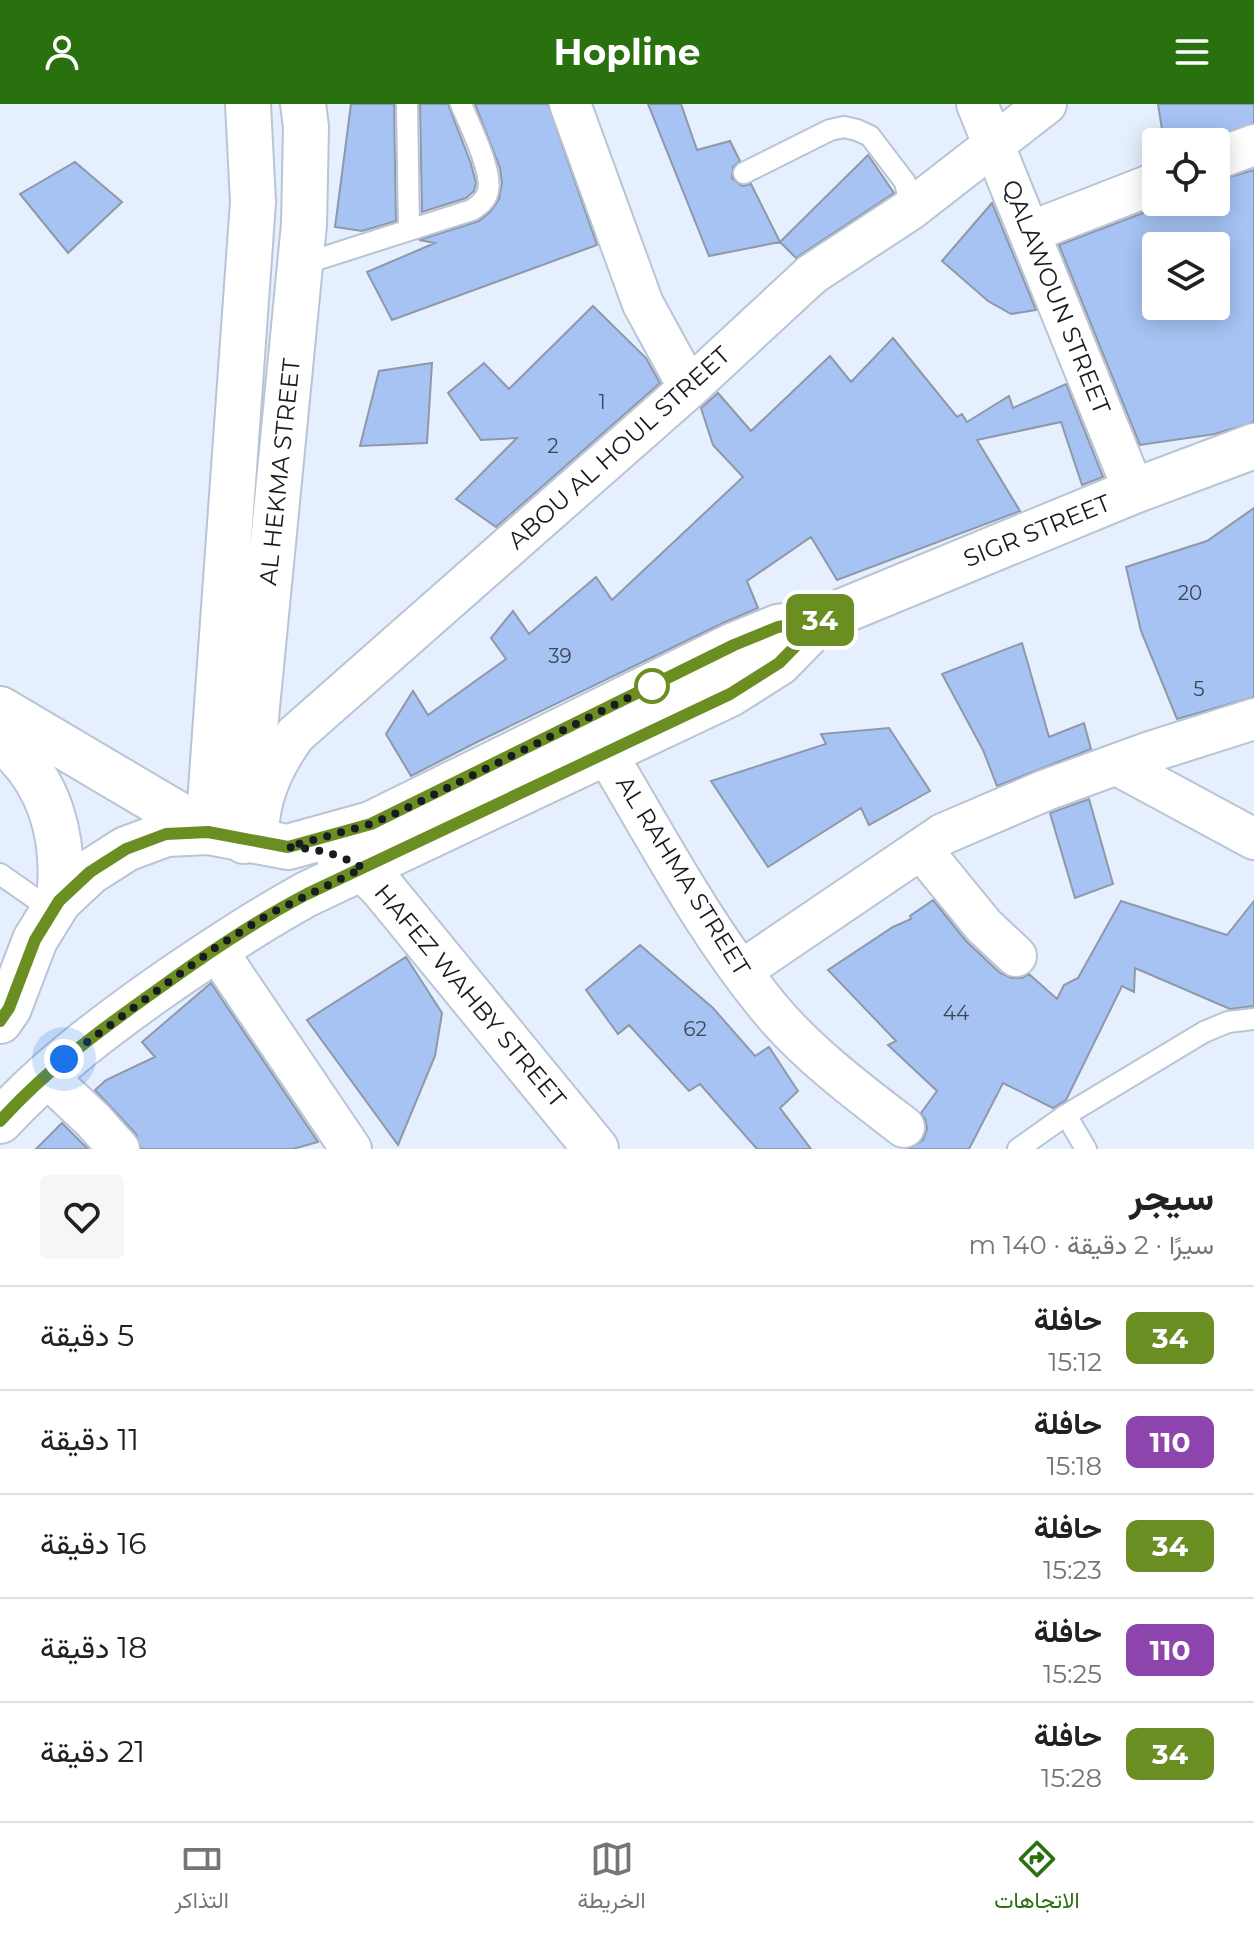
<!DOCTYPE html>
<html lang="ar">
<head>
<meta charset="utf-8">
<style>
	:root { --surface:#fff; --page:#f6f6f6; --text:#202124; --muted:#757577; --line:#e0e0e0; --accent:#29700f }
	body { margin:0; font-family:Montserrat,Vazirmatn,sans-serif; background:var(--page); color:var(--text); direction:rtl; height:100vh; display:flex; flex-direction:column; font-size:30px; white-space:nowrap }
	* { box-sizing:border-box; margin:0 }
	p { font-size:26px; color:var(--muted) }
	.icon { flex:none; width:44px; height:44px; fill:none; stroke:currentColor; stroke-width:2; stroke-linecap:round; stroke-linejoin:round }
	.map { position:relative; height:1045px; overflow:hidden; direction:ltr }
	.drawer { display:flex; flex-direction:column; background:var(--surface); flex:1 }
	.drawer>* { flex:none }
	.badge { padding:0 16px; border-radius:12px; font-size:28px; line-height:52px }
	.buttons { position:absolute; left:1142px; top:24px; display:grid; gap:16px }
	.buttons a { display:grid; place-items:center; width:88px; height:88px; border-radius:8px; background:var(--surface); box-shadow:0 4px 20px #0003; font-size:40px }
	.you { position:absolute; width:40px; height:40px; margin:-20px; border:6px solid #fff; border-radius:50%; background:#1a73e8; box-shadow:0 0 0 12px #1a73e833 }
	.map>.badge { position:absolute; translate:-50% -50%; box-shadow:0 0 0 4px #fff }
	.round { display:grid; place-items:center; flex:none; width:84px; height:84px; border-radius:8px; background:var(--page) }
	.headline { display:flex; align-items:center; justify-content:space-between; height:136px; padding:0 40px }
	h1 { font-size:38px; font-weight:700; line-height:60px }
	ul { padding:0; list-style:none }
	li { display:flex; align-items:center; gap:24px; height:104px; padding:0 40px; border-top:2px solid var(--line) }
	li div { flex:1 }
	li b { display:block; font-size:30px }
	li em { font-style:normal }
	li .badge { min-width:88px; font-weight:700; text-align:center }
	header { display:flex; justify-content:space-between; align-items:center; height:104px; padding:0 40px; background:var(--accent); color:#fff; font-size:36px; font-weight:700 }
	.tab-bar { display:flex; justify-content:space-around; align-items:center; height:112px; border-top:2px solid var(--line); background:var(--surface); font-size:22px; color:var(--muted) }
	.tab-bar a { display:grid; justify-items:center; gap:4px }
	.tab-bar .active { color:var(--accent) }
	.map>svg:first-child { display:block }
</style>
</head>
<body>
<header><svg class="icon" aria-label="menu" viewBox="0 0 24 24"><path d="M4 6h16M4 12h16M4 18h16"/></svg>Hopline<svg class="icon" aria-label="person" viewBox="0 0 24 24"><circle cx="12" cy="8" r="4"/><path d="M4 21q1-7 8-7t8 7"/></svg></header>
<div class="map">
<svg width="1254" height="1045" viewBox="0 0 1254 1045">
	<rect width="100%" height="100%" fill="#e6effd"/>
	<path fill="#a6c3f4" stroke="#8e98a8" stroke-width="2" fill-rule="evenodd" d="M 351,0 L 394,0 L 396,117 L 362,127 L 335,123 Z
		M 420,0 L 448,0 L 471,60 L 476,79 L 474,87 L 466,94 L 422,108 Z
		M 475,0 L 548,0 L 597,141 L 392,216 L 367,168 L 435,139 L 419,136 L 479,117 L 491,107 L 499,95 L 502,79 L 500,64 Z
		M 648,0 L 681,0 L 697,46 L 730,37 L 740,57 L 733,63 L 732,74 L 742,82 L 751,80 L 780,138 L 709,152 Z
		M 1158,0 L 1254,0 L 1254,19 L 1201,38 L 1164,38 Z
		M 868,51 L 894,89 L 796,154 L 780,138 Z
		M 75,58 L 122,98 L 68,149 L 20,90 Z
		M 1254,66 L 1254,318 L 1215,330 L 1140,341 L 1059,141 L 1156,104 L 1156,107 L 1191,98 L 1216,98 L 1216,77 ZM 1146,142 L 1216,142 L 1216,202 L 1156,202 L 1156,185 Z
		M 992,99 L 1036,206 L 1011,210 L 988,197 L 942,157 Z
		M 593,202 L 646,254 L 660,279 L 496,423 L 456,395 L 517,334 L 481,336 L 448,289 L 484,259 L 509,285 Z
		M 893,234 L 957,313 L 962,310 L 967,318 L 1009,292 L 1013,304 L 1066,280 L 1103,373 L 1082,381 L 1061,318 L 977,336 L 1020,407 L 837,476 L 811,433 L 747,477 L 758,504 L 723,519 L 477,638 L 411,672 L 386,630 L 413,587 L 428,611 L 506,555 L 491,534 L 513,507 L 529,530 L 596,473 L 612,496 L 743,373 L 713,341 L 701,304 L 718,289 L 751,327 L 830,252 L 851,278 Z
		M 432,259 L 427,339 L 360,342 L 379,267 Z
		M 1254,404 L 1254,593 L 1177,615 L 1141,527 L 1126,463 L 1207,437 Z
		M 1022,539 L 1049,633 L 1084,619 L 1091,645 L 997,682 L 983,646 L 942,570 Z
		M 889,624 L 930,687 L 869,721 L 861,704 L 768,763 L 711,677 L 826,640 L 821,630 Z
		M 1089,695 L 1113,780 L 1075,794 L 1050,709 Z
		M 933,796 L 966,837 L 1000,869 L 1012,874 L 1022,874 L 1029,870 L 1057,895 L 1064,881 L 1078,874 L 1121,797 L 1227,831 L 1254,797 L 1254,902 L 1230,905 L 1135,864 L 1134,888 L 1122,882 L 1066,996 L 1053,1004 L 1003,979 L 969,1045 L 908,1045 L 923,1036 L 927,1025 L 925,1015 L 921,1009 L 937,987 L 888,941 L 896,937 L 828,866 L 893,823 L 911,815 L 910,812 Z
		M 640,841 L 713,904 L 755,952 L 769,943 L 798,987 L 780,1004 L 811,1045 L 757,1045 L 700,980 L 689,987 L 629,921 L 618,930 L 586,886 Z
		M 406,853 L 442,909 L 435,952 L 398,1041 L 307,916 Z
		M 211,879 L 318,1038 L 293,1045 L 141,1045 L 136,1030 L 95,986 L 106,976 L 155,953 L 142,938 Z
		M 62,1019 L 88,1045 L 36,1045 Z"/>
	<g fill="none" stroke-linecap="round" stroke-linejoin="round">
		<defs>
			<path id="lane" d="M 407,0 L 409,126
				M 744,69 L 830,26 L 844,23 L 857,26 L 870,32 L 905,78 L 911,105
				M 300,161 L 472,106 C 480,101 486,96 488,87 C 493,67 469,20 461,0
				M 0,770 L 53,807
				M 1066,1011 L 1086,1045
				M 1018,1045 L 1066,1011 L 1204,928 L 1228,918 L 1254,915"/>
			<path id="street" d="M 570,0 L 643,200 L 689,284
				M 977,0 L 1134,387
				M 1216,55 L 1254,41
				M 1030,128 L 1156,79
				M 606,649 C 658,736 706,828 771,906 C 809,951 857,987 904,1023
				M 1117,661 L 1254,735
				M 259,716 C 263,683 276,658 295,631 L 689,284 L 812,170 L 911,105 L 1046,0
				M 921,745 L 984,822 L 1016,852
				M 215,844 L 351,1045
				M 741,867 L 943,730 L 1046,686 L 1150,648 L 1254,615
				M 45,971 L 93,1016 L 119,1045"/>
			<path id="secondary" d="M 0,605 L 208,728 L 253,98 L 248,0
				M 0,635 C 51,675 66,735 59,797
				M 244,737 L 304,120 L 306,23 L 303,0
				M 338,750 L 363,764 L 384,786 L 596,1045
				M 0,917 L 9,904 L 35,836 L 59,797 L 90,768 L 126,745 L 166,730 L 208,728 L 288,743 L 371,720 L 734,541 L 778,523 L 821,516 L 1134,387 L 1254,342
				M 0,1017 C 47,966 100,926 156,886 C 205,852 254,819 307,790 L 730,590 L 779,559 L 821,516"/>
		</defs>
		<use href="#lane" stroke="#b9c4d5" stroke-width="24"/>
		<use href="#street" stroke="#b9c4d5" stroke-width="44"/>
		<use href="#secondary" stroke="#b9c4d5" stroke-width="48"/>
		<use href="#lane" stroke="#fff" stroke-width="20"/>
		<use href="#street" stroke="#fff" stroke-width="40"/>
		<use href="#secondary" stroke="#fff" stroke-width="44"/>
	</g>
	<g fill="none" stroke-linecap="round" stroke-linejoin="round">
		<defs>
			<path id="line" d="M 0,917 L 9,904 L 35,836 L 59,797 L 90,768 L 126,745 L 166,730 L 208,728 L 288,743 L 371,720 L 734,541 L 778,523 L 821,516 L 779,559 L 730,590 L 307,790 C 255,817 208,849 161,883 C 103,924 48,964 0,1017"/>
		</defs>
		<use href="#line" stroke="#fff" stroke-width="18"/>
		<use href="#line" stroke="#6b8e23" stroke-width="12"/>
		<path stroke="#181c22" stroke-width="8" stroke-dasharray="0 14.4" d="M 64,955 L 215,844 L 269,810 L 363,764 C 338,749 317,745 288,743 L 371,720 L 401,707 L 652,582"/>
	</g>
	<circle fill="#fff" stroke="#6b8e23" stroke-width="4" cx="652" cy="582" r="16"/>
	<g text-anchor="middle" stroke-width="8" stroke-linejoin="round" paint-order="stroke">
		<g font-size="20" fill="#3c4656">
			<text x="602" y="305">1</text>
			<text x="553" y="349">2</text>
			<text x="1190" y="496">20</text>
			<text x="560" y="559">39</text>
			<text x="1199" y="592">5</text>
			<text x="956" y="916">44</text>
			<text x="695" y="932">62</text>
		</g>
		<g font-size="24" fill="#181c22" stroke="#fff">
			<text transform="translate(1056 193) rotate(68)" y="8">QALAWOUN STREET</text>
			<text transform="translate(619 344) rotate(-42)" y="8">ABOU AL HOUL STREET</text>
			<text transform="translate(280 368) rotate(-84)" y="8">AL HEKMA STREET</text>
			<text transform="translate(1037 427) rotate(-22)" y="8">SIGR STREET</text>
			<text transform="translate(683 772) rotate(58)" y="8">AL RAHMA STREET</text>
			<text transform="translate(470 892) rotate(50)" y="8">HAFEZ WAHBY STREET</text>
		</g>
	</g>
</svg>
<div class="buttons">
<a><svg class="icon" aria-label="locate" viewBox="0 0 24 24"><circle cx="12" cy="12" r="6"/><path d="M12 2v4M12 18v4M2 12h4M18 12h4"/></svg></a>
<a><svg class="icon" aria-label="layers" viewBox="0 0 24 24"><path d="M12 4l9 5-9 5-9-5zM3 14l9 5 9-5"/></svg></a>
</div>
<div class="you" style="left:64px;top:955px"></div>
<b class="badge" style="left:820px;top:516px;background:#6b8e23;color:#fff">34</b>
</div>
<section class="drawer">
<div class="headline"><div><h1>سيجر</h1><p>سيرًا · 2 دقيقة · 140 m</p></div><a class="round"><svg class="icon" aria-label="heart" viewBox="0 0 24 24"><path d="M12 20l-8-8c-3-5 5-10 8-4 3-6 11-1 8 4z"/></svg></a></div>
<ul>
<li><span class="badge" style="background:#6b8e23;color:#fff">34</span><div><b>حافلة</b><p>15:12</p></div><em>5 دقيقة</em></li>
<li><span class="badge" style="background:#8e44ad;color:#fff">110</span><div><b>حافلة</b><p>15:18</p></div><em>11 دقيقة</em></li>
<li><span class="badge" style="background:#6b8e23;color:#fff">34</span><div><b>حافلة</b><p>15:23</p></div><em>16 دقيقة</em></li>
<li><span class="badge" style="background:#8e44ad;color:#fff">110</span><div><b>حافلة</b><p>15:25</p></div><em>18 دقيقة</em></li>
<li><span class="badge" style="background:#6b8e23;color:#fff">34</span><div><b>حافلة</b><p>15:28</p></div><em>21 دقيقة</em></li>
</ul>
</section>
<nav class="tab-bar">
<a class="active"><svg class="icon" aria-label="directions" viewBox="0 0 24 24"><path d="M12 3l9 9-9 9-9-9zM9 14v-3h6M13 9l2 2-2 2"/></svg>الاتجاهات</a>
<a><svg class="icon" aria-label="map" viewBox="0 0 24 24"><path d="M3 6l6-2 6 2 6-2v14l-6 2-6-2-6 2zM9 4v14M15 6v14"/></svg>الخريطة</a>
<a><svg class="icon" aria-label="tickets" viewBox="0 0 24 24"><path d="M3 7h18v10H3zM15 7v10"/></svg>التذاكر</a>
</nav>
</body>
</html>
